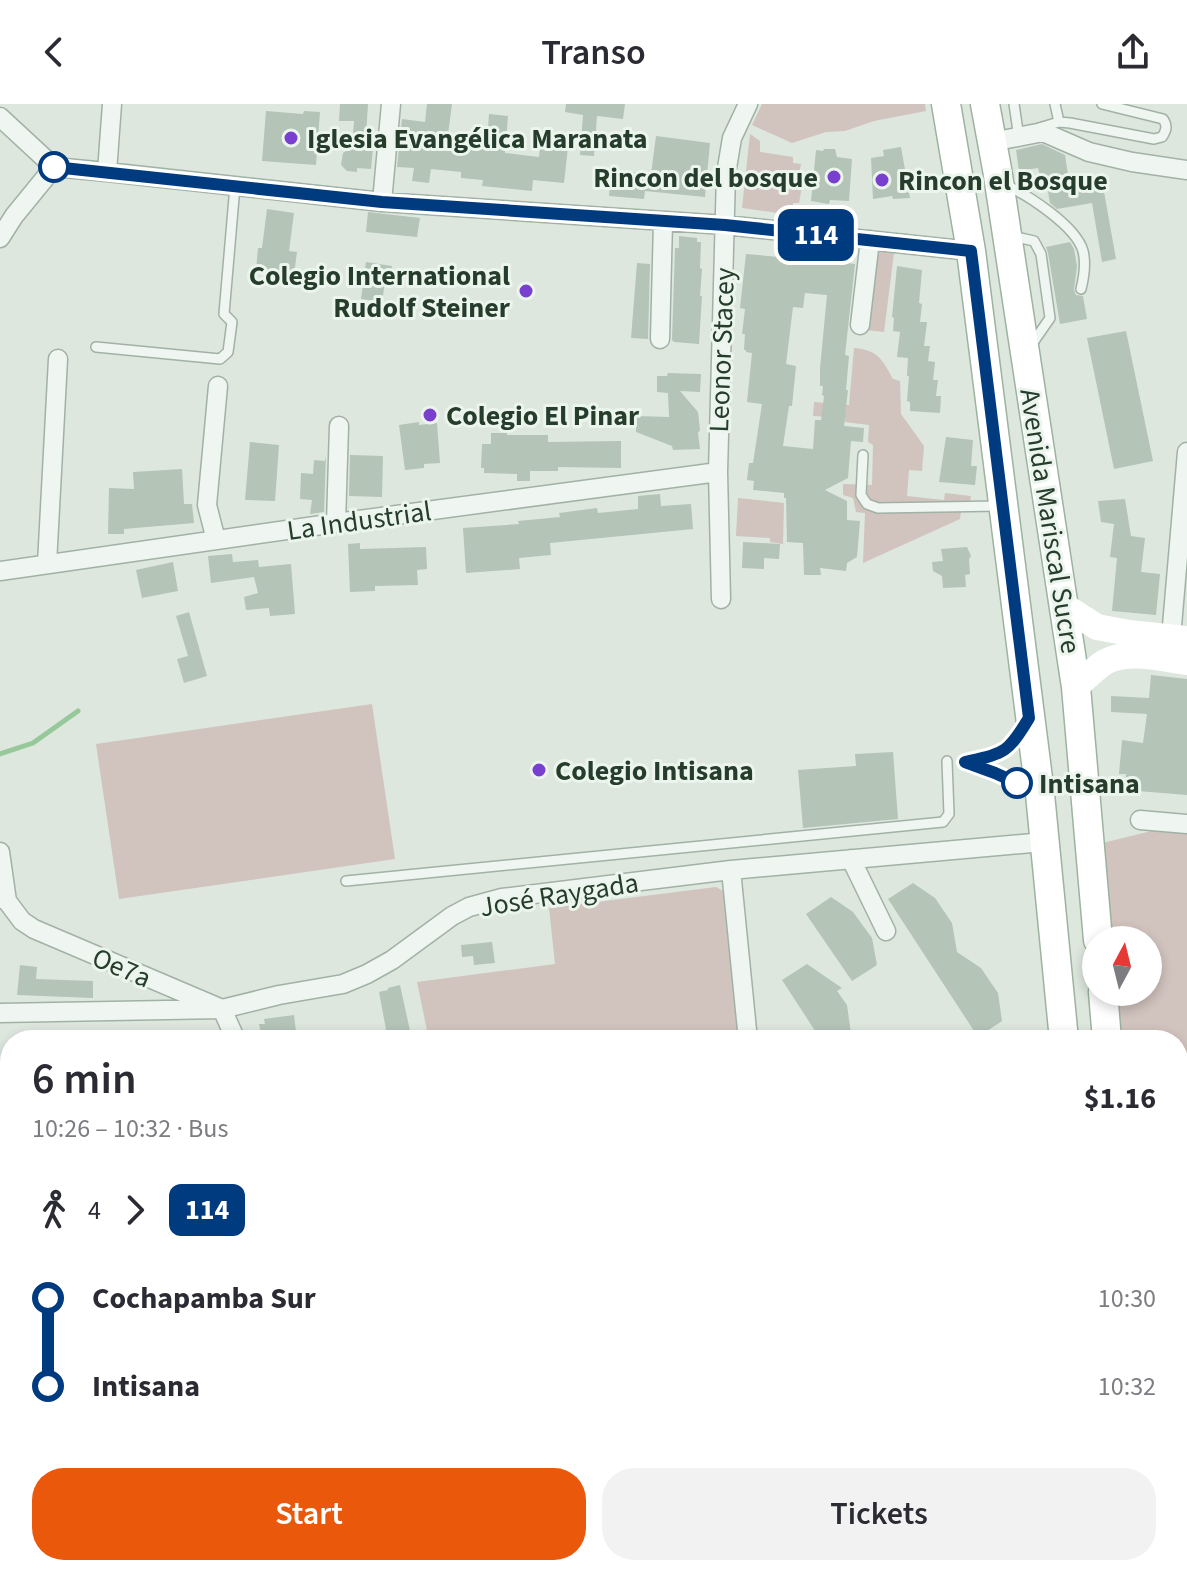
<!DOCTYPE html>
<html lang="en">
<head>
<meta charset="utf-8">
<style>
	:root { --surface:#fff; --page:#f2f2f3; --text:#2b2b33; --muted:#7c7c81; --accent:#ea580c }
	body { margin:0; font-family:"Source Sans 3",sans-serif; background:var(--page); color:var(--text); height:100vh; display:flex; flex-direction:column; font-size:30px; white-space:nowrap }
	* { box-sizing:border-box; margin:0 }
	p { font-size:26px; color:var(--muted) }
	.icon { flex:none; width:44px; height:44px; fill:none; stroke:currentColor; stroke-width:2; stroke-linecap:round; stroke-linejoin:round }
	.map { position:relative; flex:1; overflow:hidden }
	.drawer { position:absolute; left:0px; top:926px; width:1188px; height:546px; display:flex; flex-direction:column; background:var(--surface); border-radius:32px 32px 0 0; box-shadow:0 4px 12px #0003 }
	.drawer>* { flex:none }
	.badge { padding:0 16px; border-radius:12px; font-size:28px; line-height:52px }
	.needle { width:52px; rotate:7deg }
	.tools { position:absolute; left:1082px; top:822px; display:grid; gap:16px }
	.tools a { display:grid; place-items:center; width:80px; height:80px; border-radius:50%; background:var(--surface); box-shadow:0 4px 12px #0003; font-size:40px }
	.map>.badge { position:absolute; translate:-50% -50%; box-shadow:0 0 0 4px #fff }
	.legs { display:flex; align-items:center; gap:12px; height:88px; padding:0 32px; font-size:26px }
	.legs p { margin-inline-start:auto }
	.headline { display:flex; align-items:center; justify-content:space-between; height:136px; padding:0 32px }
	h1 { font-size:44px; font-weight:600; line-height:60px }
	.cta { display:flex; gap:16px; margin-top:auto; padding:16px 32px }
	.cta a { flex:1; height:92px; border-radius:32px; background:var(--accent); color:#fff; font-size:32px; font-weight:600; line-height:92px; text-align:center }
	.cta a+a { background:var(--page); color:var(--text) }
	ul { padding:0 32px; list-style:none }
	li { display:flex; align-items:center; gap:28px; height:88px; font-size:30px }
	li i { display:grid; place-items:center; width:12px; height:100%; margin:0 10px; background:currentColor }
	li i::after { content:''; width:20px; height:20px; margin:-10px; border:6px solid; border-radius:50%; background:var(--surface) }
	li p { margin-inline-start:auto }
	li:first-child i { background:linear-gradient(#0000 50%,currentColor 0) }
	li:last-child i { background:linear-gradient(currentColor 50%,#0000 0) }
	header { display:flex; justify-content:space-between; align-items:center; height:104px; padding:0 32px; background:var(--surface); font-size:36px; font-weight:600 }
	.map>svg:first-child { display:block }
</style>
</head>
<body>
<header><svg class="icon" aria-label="back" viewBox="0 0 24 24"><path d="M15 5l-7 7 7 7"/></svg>Transo<svg class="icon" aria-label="share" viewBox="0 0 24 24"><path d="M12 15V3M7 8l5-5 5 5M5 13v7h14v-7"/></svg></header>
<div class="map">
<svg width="1187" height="1471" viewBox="0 0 1187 1471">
	<rect width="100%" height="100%" fill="#dde7de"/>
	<path fill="#d1c3be" d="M 762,0 L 925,0 L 926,7 L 874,17 L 845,27 L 826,28 L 792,39 L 752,21 Z
		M 750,30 L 760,37 L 760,48 L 793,53 L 793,59 L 801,60 L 798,76 L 802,82 L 799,99 L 793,99 L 792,111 L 742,104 Z
		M 876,147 L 894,149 L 884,228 L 866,226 Z
		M 854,244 C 878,246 882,255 893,275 L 900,277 L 901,310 L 924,342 L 922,367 L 909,366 L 907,392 L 944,396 L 945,389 L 971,392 L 969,404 L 961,408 L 960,415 L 863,459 L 865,409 L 856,408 L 853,394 L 843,391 L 843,380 L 872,381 L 873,341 L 868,338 L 869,321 L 845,318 L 844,314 L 813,312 L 814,298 L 849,301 Z
		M 738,394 L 784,399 L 783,440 L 770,438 L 770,434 L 736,432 Z
		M 372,600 L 395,755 L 119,795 L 96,640 Z
		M 1164,724 L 1187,725 L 1187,1266 L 1178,1264 L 1178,936 L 1108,936 L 1103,888 L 1148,888 L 1148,836 L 1099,836 L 1090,742 Z
		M 716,783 L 725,788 L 746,936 L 429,936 L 417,878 L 555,860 L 549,804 Z
		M 340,1462 L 746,1462 L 746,1465 L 697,1466 L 656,1471 L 337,1471 Z"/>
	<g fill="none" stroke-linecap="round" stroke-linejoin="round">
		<path stroke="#97c89a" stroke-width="5" d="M 0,650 L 33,639 L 78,607"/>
	</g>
	<path fill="#b4c4b7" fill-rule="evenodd" d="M 340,0 L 368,0 L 366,32 L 374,33 L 371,65 L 357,64 L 357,68 L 347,67 L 341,61 L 343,49 L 352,43 L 354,17 L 339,17 Z
		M 427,0 L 452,0 L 447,38 L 487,40 L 489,10 L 508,12 L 505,49 L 539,53 L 540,43 L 549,44 L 549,41 L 568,43 L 564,79 L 533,76 L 532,87 L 482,82 L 483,76 L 461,74 L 461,68 L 431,65 L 429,79 L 412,77 L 414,64 L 397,63 L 402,15 L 425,18 Z
		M 566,0 L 625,0 L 623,15 L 597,12 L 594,52 L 580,51 L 583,11 L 565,8 Z
		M 266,7 L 303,10 L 304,7 L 320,8 L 316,61 L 262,57 Z
		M 656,32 L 710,39 L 705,93 L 645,87 L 644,95 L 609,92 L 611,66 L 651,70 Z
		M 1042,40 L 1065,51 L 1069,77 L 1101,71 L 1116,155 L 1102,158 L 1092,99 L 1057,105 L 1050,99 L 1046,76 L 1041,77 L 1038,64 L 1019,67 L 1016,46 Z
		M 901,43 L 910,94 L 893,95 L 892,92 L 873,95 L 871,54 L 884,52 L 883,46 Z
		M 824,45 L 835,45 L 837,53 L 852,55 L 849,97 L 830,96 L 829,100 L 811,97 L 816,46 L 823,47 Z
		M 267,105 L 294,109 L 289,147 L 297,148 L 294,171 L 256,166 L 258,144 L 262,144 Z
		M 368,108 L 420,114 L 417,133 L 366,128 Z
		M 679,132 L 697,134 L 697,138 L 701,138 L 700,164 L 702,165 L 700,192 L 702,192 L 699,240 L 674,238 L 672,236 L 675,144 L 679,144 Z
		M 1070,138 L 1074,145 L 1077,162 L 1074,186 L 1076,191 L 1083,192 L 1087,215 L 1060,220 L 1048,149 L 1046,143 Z
		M 792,146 L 806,147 L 806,154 L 855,160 L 845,251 L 849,252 L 846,286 L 848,286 L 844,322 L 864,324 L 863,338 L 851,337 L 848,374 L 825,386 L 847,397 L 847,416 L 860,417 L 857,453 L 847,459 L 846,467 L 820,464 L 821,471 L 804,471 L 803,439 L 787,438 L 786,394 L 784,394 L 784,389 L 753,386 L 754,377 L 747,376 L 749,359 L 753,359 L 762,300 L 747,298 L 752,249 L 746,248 L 746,246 L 744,246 L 745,230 L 742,230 L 745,205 L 740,204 L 746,150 L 791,154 ZM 805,189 L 827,191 L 820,264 L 820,282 L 823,282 L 822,291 L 824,292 L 821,316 L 815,316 L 813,345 L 783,342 L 789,302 L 792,302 L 796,262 L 786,260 L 793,203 L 803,204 Z
		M 366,158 L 392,162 L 390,179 L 385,178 L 382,198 L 361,195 Z
		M 637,159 L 650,160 L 648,235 L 631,234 Z
		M 897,162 L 922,166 L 919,199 L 922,200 L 920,218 L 927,218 L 924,242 L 930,242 L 928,257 L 935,258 L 933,276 L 938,276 L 936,292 L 941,292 L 940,309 L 910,307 L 910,298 L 907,297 L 909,272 L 907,272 L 908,254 L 897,253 L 900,228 L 893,227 L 894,214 L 892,213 Z
		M 1126,227 L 1153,357 L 1114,365 L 1087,234 Z
		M 668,269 L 701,270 L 700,288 L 680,287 L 698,308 L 700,326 L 698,329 L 700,345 L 673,346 L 672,342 L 636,328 L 636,312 L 669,313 L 668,289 L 657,288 L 657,272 L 667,272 Z
		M 419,318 L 419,321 L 437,319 L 440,359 L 424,360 L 424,364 L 405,366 L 399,321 Z
		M 491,329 L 507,329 L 507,331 L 548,331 L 548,338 L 621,337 L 621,364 L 558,363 L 558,367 L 530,367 L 530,377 L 517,377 L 517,370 L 484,369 L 484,364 L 481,364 L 482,340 L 491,340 Z
		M 946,333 L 973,336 L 971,362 L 977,362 L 975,381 L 939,378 Z
		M 250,338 L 279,341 L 275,397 L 245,396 Z
		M 350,351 L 383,352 L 382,393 L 349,392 Z
		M 326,352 L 324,408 L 310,410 L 312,396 L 300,395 L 301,369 L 313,370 L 314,356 L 325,357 Z
		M 182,365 L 184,400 L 192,400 L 194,419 L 124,425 L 124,430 L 108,430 L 109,384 L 134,385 L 133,368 Z
		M 660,390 L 661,402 L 691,400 L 693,425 L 550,439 L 551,451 L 519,454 L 520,465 L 466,469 L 463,424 L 519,420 L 518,417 L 560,413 L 559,409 L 597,404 L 598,409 L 638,405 L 638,392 Z
		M 1125,395 L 1131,432 L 1145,434 L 1141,468 L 1160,470 L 1156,511 L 1112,507 L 1117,454 L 1110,453 L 1114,420 L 1101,418 L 1098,397 Z
		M 743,438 L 780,440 L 779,455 L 764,454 L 764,465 L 742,464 Z
		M 360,439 L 360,445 L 426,443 L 427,465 L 417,466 L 418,481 L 375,482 L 375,487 L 350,488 L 348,440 Z
		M 967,443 L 971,452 L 969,455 L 970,470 L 965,471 L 966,483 L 943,484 L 942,472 L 933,467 L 932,458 L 943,457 L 941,445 Z
		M 232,450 L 233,458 L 258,456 L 259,463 L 291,460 L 295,510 L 270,512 L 269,504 L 246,506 L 244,493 L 258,489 L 254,473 L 211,479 L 208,452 Z
		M 173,458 L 178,487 L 142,494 L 136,466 Z
		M 189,508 L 207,572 L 184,579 L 177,555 L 188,552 L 176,512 Z
		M 1151,571 L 1187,575 L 1187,691 L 1125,686 L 1126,670 L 1119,670 L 1122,636 L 1143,639 L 1147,610 L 1111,608 L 1111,592 L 1149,594 Z
		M 893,648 L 898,715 L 803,724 L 798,666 L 856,662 L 855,650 Z
		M 913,779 L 935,794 L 952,819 L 957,848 L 981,864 L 998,889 L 1002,917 L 978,933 L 888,795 Z
		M 831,793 L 853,808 L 872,834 L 877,861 L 852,877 L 806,810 Z
		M 492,838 L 495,859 L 474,861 L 473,852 L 462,853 L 461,841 Z
		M 807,860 L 842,884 L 837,887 L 847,901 L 851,929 L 839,936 L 821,936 L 782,876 Z
		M 20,861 L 37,863 L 36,875 L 93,877 L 93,894 L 17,891 Z
		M 400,881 L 412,936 L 388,936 L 379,888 L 388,886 L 388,884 Z
		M 294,911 L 297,936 L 262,936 L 259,920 L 265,920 L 264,915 Z"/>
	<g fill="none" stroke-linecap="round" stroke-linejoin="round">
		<defs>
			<path id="lane" d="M 1014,0 L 1018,27
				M 1055,0 L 1059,18
				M 1039,24 L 1059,18 L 1070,19 L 1154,35 L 1162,33 C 1166,27 1168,22 1163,15 L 1102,0
				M 1003,80 C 1027,90 1076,122 1083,147 C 1086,159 1084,173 1081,185
				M 1012,132 L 1034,137 L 1041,150 L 1050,214 L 1032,240
				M 96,243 L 220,255 L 228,248 L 232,218 L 224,210 L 235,82
				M 863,351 L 861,391 L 867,400 L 878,404 L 999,402
				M 965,658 C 995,651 1006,652 1023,624
				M 965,658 L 995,669 L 1036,688
				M 346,777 L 943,718 L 949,710 L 947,657"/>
			<path id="street" d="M 0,13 L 54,63 L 107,68 L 382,98 L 725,121 L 971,147
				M 1007,35 L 1043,28 L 1089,48 L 1132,58 L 1187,66
				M 107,68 L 112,0
				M 382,98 L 391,0
				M 0,134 L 14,112 L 54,63
				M 860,221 L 870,136
				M 660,235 L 663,118
				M 336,419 L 339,322
				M 216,436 L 207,401 L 218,282
				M 47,460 L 58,255
				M 0,467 L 336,419 L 718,368
				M 721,495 L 718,368 L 726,70 L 732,34 L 748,0
				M 1170,545 L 1187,348
				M 1140,716 L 1187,720
				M 0,748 L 7,797
				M 851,755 L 886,827
				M 731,766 L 748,936
				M 0,794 L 7,797 L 22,817 L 34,825 L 222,905 L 236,936
				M 0,909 L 222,905 L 279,891 L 343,880 L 367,870 L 392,856 L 452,812 L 469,803 L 502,794 L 731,766 L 1044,738
				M 0,1097 L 10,1115
				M 0,1136 L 10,1136
				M 0,1262 L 10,1203
				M 0,1414 L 10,1413
				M 795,1462 L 799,1471
				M 1171,1462 L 1177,1471
				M 245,1471 L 246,1462
				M 267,1471 L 277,1462
				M 1059,1471 L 1071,1462"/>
			<path id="primary" d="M 946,0 L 971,147 L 1040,690 L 1064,936
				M 985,0 L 997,65 L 1076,583 L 1098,836
				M 1103,888 L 1107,936
				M 1111,1462 L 1112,1471
				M 1154,1462 L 1154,1471"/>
		</defs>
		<use href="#lane" stroke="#a2b1a5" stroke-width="12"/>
		<use href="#street" stroke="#a2b1a5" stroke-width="21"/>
		<use href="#primary" stroke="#9cb39f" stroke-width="31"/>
		<use href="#lane" stroke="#eff5f0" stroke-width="9"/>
		<use href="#street" stroke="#eff5f0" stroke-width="18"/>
		<path stroke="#fff" stroke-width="26" d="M 1064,502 L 1097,523 L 1129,529 L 1187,535
			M 1076,583 C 1085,575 1095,564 1105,558 C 1128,545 1163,555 1187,558"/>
		<use href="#primary" stroke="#fff" stroke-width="28"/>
	</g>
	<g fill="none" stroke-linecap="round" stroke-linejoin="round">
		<defs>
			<path id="line-1" d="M 54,63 L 382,98 L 725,121 L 971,147 L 1029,614 C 1007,650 1005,649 965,658 L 995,669 L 1017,679"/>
		</defs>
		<use href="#line-1" stroke="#fff" stroke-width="18"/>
		<use href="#line-1" stroke="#003b80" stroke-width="12"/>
	</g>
	<g fill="#793fcf" stroke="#ecf5ed" stroke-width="3">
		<circle cx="291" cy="34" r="8"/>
		<circle cx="834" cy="73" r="8"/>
		<circle cx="882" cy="76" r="8"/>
		<circle cx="526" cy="187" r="8"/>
		<circle cx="430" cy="311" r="8"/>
		<circle cx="539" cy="666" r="8"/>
	</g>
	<g fill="#fff" stroke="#003b80" stroke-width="4">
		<circle cx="54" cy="63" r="14"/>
		<circle cx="1017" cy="679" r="14"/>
	</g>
	<g text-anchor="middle" stroke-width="6" stroke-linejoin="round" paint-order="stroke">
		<g font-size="28" font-weight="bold" fill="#263d2b" stroke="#ecf5ed" text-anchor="start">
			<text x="307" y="44">Iglesia Evangélica Maranata</text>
			<text x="818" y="83" text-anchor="end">Rincon del bosque</text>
			<text x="898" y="86">Rincon el Bosque</text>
			<text x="510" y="181" text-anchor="end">Colegio International<tspan x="510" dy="32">Rudolf Steiner</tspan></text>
			<text x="446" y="321">Colegio El Pinar</text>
			<text x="555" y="676">Colegio Intisana</text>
		</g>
		<g font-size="28" fill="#263d2b" stroke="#ecf5ed">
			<text transform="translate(721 246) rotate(-88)" y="10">Leonor Stacey</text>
			<text transform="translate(359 416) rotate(-8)" y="10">La Industrial</text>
			<text transform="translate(1051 417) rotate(81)" y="10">Avenida Mariscal Sucre</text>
			<text transform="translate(559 790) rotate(-9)" y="10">José Raygada</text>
			<text transform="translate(122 863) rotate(23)" y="10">Oe7a</text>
		</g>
		<g font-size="28" font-weight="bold" fill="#263d2b" stroke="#ecf5ed" text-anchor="start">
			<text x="1039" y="689">Intisana</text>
		</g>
	</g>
</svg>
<div class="tools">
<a><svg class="needle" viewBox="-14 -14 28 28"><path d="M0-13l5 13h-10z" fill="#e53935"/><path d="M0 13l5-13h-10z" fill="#7c7c81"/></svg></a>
</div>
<b class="badge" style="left:816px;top:131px;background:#003b80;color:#fff">114</b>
<section class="drawer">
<div class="headline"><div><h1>6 min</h1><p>10:26 – 10:32 · Bus</p></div><b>$1.16</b></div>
<div class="legs"><svg class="icon" aria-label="walk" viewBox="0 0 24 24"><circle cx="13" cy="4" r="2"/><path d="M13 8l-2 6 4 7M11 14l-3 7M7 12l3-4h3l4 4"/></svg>4<svg class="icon" aria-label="forward" viewBox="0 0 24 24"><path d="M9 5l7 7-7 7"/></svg><b class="badge" style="background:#003b80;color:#fff">114</b></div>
<ul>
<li><i style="color:#003b80"></i><b>Cochapamba Sur</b><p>10:30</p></li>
<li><i style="color:#003b80"></i><b>Intisana</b><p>10:32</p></li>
</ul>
<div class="cta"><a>Start</a><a>Tickets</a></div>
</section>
</div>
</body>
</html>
